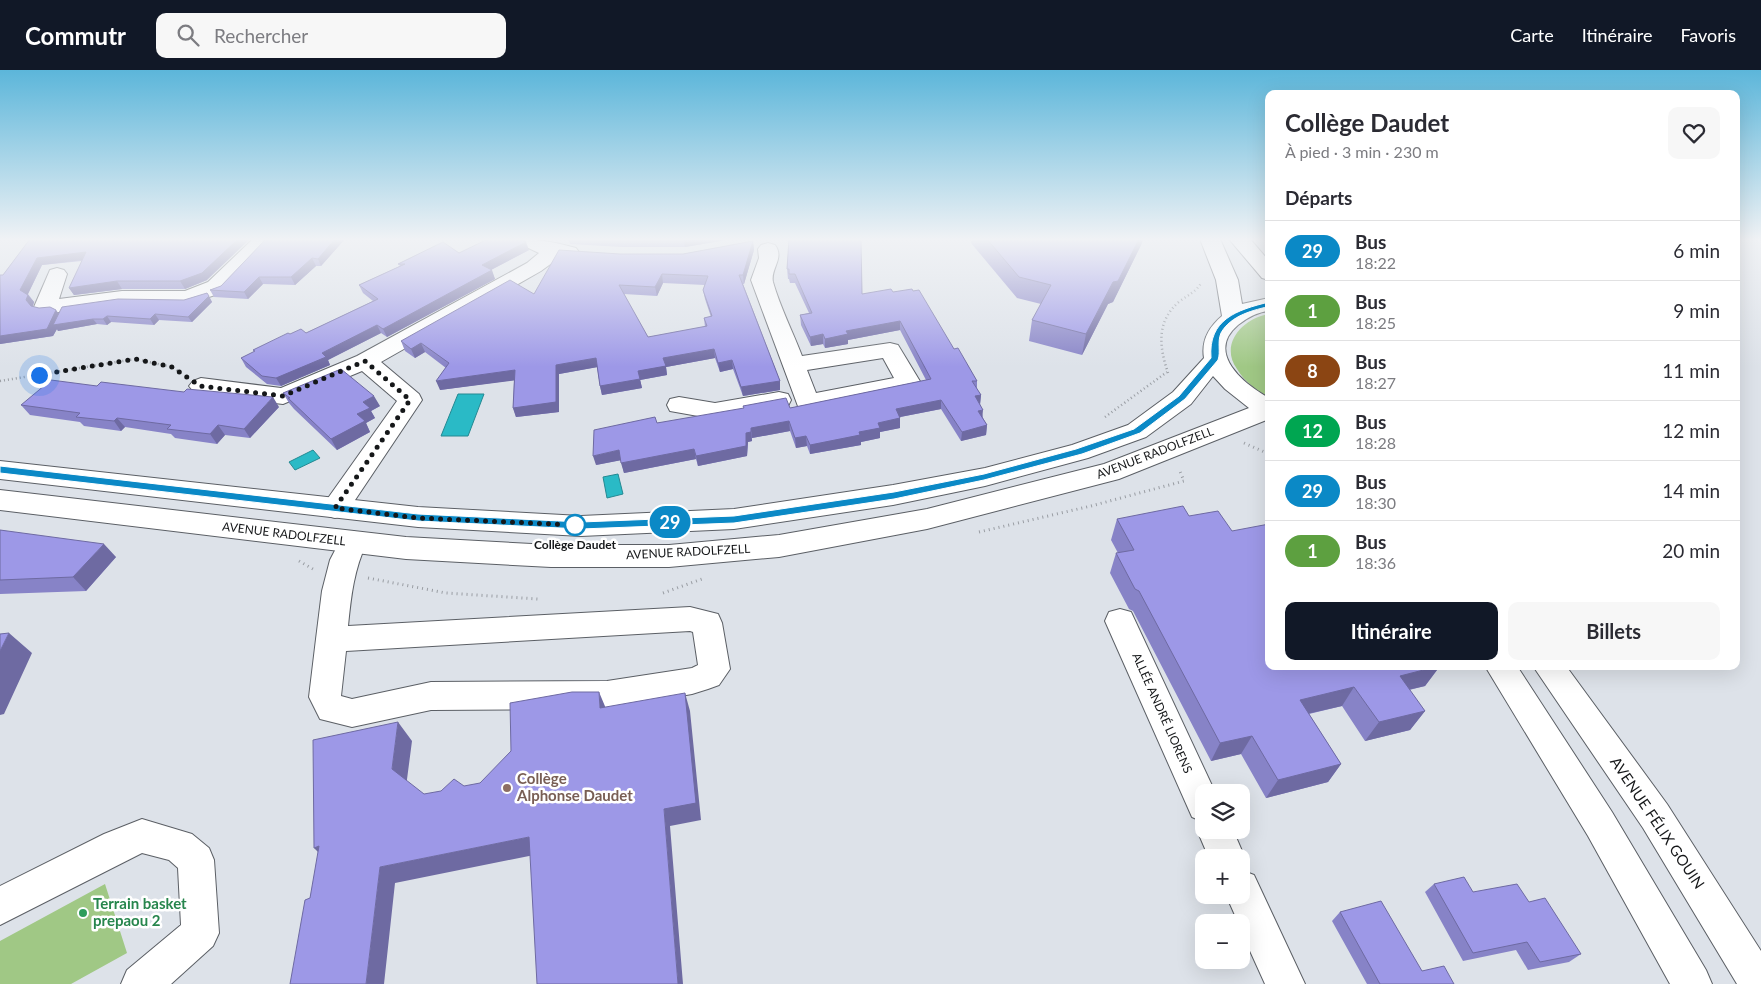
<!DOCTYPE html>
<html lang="fr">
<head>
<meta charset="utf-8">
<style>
	:root { --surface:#fff; --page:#f7f7f7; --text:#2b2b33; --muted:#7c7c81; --line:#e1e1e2; --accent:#111827 }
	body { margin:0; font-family:Lato,sans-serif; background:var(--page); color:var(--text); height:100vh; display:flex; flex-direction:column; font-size:19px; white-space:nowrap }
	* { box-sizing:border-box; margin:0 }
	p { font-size:16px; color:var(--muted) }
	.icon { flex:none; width:28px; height:28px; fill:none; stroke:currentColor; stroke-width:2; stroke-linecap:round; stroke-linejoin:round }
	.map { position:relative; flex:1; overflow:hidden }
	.details { position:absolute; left:1265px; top:20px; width:475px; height:580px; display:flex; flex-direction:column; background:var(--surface); border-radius:10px; box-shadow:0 5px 20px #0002 }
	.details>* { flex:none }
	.badge { padding:0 10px; border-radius:16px; font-size:18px; line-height:32px }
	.buttons { position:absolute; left:1195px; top:714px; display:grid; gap:10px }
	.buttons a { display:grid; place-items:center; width:55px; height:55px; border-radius:10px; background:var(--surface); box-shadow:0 5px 20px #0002; font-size:25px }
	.you { position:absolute; width:25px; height:25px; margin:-12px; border:4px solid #fff; border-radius:50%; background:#1a73e8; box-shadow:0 0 0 8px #1a73e833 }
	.map>.badge { position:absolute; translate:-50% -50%; box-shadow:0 0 0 2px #fff }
	h2 { padding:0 20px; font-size:19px; line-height:45px }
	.round { display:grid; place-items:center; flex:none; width:52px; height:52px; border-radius:10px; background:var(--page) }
	.head { display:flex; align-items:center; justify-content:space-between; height:85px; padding:0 20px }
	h1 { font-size:24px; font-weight:700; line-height:38px }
	.primary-button { display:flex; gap:10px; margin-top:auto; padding:10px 20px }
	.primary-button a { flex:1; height:58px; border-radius:10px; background:var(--accent); color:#fff; font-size:20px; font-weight:700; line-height:58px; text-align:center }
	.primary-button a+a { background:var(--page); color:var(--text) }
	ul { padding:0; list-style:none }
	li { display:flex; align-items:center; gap:15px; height:60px; padding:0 20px; border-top:1px solid var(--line) }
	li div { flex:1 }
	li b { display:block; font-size:19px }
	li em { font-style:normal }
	li .badge { min-width:55px; font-weight:700; text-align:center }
	header { display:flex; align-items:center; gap:30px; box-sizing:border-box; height:70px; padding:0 25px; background:var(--accent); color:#fff }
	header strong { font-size:24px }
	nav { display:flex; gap:28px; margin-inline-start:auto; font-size:18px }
	.search { width:350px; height:45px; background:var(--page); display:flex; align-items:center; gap:12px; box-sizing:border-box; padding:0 18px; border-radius:10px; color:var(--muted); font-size:19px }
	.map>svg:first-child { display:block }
</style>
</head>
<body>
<header>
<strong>Commutr</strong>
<div class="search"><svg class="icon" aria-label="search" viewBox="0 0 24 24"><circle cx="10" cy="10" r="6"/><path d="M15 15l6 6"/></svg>Rechercher</div>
<nav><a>Carte</a><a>Itinéraire</a><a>Favoris</a></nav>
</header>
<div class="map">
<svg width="1761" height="914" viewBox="0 0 1761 914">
	<rect width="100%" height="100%" fill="#dde2e9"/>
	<path fill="#a0c885" d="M 1269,244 L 1269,327 C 1256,320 1245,312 1237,299 C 1219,274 1243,248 1269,244 Z
		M 105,814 L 127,883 L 71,914 L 0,914 L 0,871 Z"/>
	<path fill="#2abac6" stroke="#248992" d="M 458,324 L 484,324 L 468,366 L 441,366 Z
		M 313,380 L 320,388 L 295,400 L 289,392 Z
		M 618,404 L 623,424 L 607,428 L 603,407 Z"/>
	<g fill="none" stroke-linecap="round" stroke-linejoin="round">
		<defs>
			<path id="minor" d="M 253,169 L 275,169 L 224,222 L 188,234 L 122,233 L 45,244 L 37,242 L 34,237 L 50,200 L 57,198 L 64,200 L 67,204 L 59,229 L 122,221 L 185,221 L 208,212 Z
				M 515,169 C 537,169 555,172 576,178 L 579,182 L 576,186 L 569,188 L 560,187 L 541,201 L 381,292 L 419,324 L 422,330 L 345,445 L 335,448 L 325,445 L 321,438 L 397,331 L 362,301 L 283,334 L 201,324 L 193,321 L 189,316 L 193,311 L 201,308 L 281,318 L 357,286 L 527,193 L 539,183 L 518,173 Z
				M 768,173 L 775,175 C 785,188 770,199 773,212 C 780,237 793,262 802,286 L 890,273 L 898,275 L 921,313 L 917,318 L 808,341 L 799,339 L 751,210 L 759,188 L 758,179 L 761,175 ZM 883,288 L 894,308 L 816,323 L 807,300 Z
				M 779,322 L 788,324 L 791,330 L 788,336 L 715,349 L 670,341 L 667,335 L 670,329 L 679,327 L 715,333 Z
				M 353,461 L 363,465 L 367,472 C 354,499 351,526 348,556 L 690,537 L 718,544 L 722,553 L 730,599 L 719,615 L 708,619 L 692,624 L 607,639 L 431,640 L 352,657 L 320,649 L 309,627 L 316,569 L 322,521 L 330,490 L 343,465 ZM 690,561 L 693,562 L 698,595 L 692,598 L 607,611 L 431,612 L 352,629 L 341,626 L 346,581 Z
				M 1120,539 L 1131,542 L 1215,722 L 1204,722 L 1204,760 L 1233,760 L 1245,788 L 1241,797 L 1241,788 L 1209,788 L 1197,760 L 1201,751 L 1192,747 L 1105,551 L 1109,542 Z
				M 142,749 L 192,764 L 209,778 L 214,790 L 219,863 L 213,876 L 171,914 L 121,914 L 127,900 L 181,855 L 178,798 L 169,790 L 142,783 L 0,855 L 0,816 L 104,764 Z
				M 1241,800 L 1254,805 L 1305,914 L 1265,914 L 1241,861 L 1241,852 L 1238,852 L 1226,825 L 1241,825 Z"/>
			<path id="major" d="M 1200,169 L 1220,169 L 1238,210 L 1242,234 L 1269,228 L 1269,241 C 1257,242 1247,248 1238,255 C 1205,283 1244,314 1269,328 L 1269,349 L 1119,409 L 927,459 L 779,487 L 669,497 L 551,497 L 406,489 L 0,440 L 0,420 L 406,467 L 551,475 L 669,475 L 779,465 L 927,439 L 1104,394 L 1249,338 L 1225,319 L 1213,306 L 1191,334 L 1146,367 L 1088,388 L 985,416 L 893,435 L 734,459 L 581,466 L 418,457 L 0,409 L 0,391 L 418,437 L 581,446 L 734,439 L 893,415 L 985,398 L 1072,375 L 1128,355 L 1173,322 L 1204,288 C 1201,270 1209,257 1222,246 L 1216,210 Z
				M 1229,169 L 1250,169 L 1269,191 L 1269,210 L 1262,208 Z
				M 1485,596 L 1517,596 L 1612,742 L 1706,900 L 1712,914 L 1670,914 L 1588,766 Z
				M 1533,596 L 1566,596 L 1667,734 L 1761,881 L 1761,914 L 1737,914 L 1643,758 Z"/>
		</defs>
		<use href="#minor" stroke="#5b5f65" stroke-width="2"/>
		<use href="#major" stroke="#5b5f65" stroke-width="2"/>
		<path stroke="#999da3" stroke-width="2.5" stroke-dasharray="1 3" stroke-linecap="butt" d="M 1168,303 C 1159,276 1156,251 1180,231 C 1188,225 1196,222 1201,213
			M 0,311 L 135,289 L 172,297 L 181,303
			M 1105,347 L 1167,302"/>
		<path stroke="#999da3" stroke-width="3" stroke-dasharray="1 4" stroke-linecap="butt" d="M 1244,373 L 1269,384
			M 979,462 L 1091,436 L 1184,411 L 1179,399
			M 299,491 L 313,499
			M 368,508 L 446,523 L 538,529
			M 663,523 L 702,509"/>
		<use href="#minor" fill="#fff" fill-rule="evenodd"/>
		<use href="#major" fill="#fff" fill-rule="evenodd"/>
	</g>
	<path fill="#8783c7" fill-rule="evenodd" d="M 30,169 L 207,210 L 185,219 L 122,219 L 74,225 L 69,218 L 82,191 L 42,195 L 28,224 L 34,232 L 33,237 L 59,243 L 184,230 L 207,223 L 212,232 L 192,252 L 159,250 L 154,255 L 111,252 L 107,255 L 97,254 L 58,261 L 57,259 L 53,266 L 0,274 L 0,205 L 3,205 Z
		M 266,169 L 345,169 L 321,196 L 316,196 L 295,215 L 263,214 L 248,229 L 214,227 L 210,220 L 221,216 Z
		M 568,169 L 732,169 L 685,177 L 622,177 L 570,174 Z
		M 789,169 L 862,224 L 893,222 L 954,279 L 977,311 L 977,319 L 981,325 L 980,334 L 983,348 L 987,355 L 986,365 L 961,371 L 941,339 L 900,347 L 900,358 L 880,362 L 880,368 L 861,372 L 861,375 L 810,384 L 807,376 L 796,378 L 790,361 L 752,368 L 752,371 L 748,372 L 747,386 L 698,396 L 696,389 L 624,403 L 621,390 L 596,395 L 657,353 L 790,338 L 926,310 L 900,260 L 848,270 L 848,274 L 825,278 L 823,274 L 811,276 L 801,255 L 800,245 L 809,243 L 795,213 L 790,213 L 789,209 L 788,209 L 787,199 Z
		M 972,169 L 1143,169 L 1142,173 L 1113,232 L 1108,234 L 1082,285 L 1029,271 L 1032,250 L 1041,234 L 1017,228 L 971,173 Z
		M 753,171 L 754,180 L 744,214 L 743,214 L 780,311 L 780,320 L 743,326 L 733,299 L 720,302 L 715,288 L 666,297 L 667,305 L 640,310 L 642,318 L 602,325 L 600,316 L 597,297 L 559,304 L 559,342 L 516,347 L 513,338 L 514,310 L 440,320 L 446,298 L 425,282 L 415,288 L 405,281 L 401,271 L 534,224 L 620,184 L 683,184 ZM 663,213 L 705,215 L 703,220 L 705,229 L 711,247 L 704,248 L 705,257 L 648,267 L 624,224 L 657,226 Z
		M 529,180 L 491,200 L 495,209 L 387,267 L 381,263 L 328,290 L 330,295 L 281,316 L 267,314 L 246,297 L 241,288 L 254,282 L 253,280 L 290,264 L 306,263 L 373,231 L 363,223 L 359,215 L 400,196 L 398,194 L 459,183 Z
		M 283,323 L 380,336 L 371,341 L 375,348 L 366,353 L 370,362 L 337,380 L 294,339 L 289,333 Z
		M 21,335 L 279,337 L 250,368 L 225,365 L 217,374 L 175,368 L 171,364 L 125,357 L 121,361 L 84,356 L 80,352 L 30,345 Z
		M 1189,446 L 1232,461 L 1440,596 L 1425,616 L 1409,620 L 1425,641 L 1410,660 L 1365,671 L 1342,636 L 1309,644 L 1341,694 L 1328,712 L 1266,728 L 1241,684 L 1211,691 L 1133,541 L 1129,539 L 1110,503 L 1116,483 L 1118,483 L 1111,470 L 1117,449 Z
		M 0,460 L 116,487 L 86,521 L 0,524 Z
		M 1434,814 L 1473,822 L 1529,832 L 1581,884 L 1569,892 L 1528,900 L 1516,880 L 1463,891 L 1425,822 Z
		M 1340,842 L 1422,901 L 1454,914 L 1367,914 L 1332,851 Z"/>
	<path fill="#6e6aa2" d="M 238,169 L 250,169 L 207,210 L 185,219 L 180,211 Z
		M 335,169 L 345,169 L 321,196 L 318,189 Z
		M 683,169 L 732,169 L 685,177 Z
		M 1139,169 L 1143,169 L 1142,173 L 1113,232 L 1108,234 L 1082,285 L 1086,264 L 1113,212 Z
		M 753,171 L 754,180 L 744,214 L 743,205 Z
		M 526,172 L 529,180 L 485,203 L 482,195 Z
		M 86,182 L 91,189 L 42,195 L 26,228 L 20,220 L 37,188 Z
		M 312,188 L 316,196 L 295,215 L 291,207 Z
		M 492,200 L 495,209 L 387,267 L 383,259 Z
		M 662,204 L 663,213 L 657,226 L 655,217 Z
		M 259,207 L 263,214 L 248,229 L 244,222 Z
		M 117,211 L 122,219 L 74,225 L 69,218 Z
		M 28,225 L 34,232 L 32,238 L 26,230 Z
		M 209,226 L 212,232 L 192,252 L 188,247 Z
		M 56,240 L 62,248 L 93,249 L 97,254 L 58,261 L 57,259 L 53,266 L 0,274 L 0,266 Z
		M 155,244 L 159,250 L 154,255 L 150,249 Z
		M 107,246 L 111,252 L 107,255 L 103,249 Z
		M 900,251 L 900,260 L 848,270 L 848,274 L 825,278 L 825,269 L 846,261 Z
		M 377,255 L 381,263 L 328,290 L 330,295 L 281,316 L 276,308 L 322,283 Z
		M 823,264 L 823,274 L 811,276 L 810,267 Z
		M 421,273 L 425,282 L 415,288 L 411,279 Z
		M 714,279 L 715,288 L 666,297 L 667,305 L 640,310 L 638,301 L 663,288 Z
		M 596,288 L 598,297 L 559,304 L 559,342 L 516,347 L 513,338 L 556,295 Z
		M 732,290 L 733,299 L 720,302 L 718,293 Z
		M 515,300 L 518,310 L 440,320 L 436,311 Z
		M 640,309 L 642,318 L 602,325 L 600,316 Z
		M 780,311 L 780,320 L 743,326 L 741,317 Z
		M 981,325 L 980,335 L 975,326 Z
		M 374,326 L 380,336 L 371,341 L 375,348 L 366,353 L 370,362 L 337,380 L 331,369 L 357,344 L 363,332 Z
		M 273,327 L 279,337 L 250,368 L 244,359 Z
		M 941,330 L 941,339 L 895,348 L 896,339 Z
		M 983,340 L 982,350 L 978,341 Z
		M 117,348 L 125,357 L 121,361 L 114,351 Z
		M 900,348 L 900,358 L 880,362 L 880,368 L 861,372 L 861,375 L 810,384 L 810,375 L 878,353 Z
		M 789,351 L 790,361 L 752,368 L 751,358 Z
		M 218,355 L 225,365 L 217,374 L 210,364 Z
		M 987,355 L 986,365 L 961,371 L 962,362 Z
		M 751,362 L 752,371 L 748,372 L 747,386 L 698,396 L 696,386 L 746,363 Z
		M 806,366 L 807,376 L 796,378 L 795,368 Z
		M 694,379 L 696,389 L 624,403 L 621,393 Z
		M 619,380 L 622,390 L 596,395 L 593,386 Z
		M 104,474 L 116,487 L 86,521 L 73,507 Z
		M 9,563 L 32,583 L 4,644 L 0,645 L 0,581 Z
		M 1440,596 L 1425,616 L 1386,625 L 1400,606 Z
		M 1354,617 L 1342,636 L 1289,648 L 1300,630 Z
		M 599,622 L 607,641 L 600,638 Z
		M 685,623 L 690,641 L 701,750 L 670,756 L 683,914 L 678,914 L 664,739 Z
		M 1425,641 L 1410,660 L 1365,671 L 1379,652 Z
		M 398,652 L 412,671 L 406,717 L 392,699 Z
		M 1252,666 L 1241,684 L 1211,691 L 1220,673 Z
		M 1341,694 L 1328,712 L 1266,728 L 1278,710 Z
		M 529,767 L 539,784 L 395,813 L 384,914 L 366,914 L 380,797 Z
		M 319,776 L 330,794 L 314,778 Z"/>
	<path fill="#9d98e7" stroke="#6e6aa2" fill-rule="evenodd" d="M 30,169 L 238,169 L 202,203 L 180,211 L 117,211 L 69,218 L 86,182 L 37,188 L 20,220 L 28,225 L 26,230 L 31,236 L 39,238 L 50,237 L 56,240 L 47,259 L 0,266 L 0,205 L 3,205 Z
		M 266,169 L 335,169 L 318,189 L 312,188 L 291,207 L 259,207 L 244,222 L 210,220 L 221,216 Z
		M 488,169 L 520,169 L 526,172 L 482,195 L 492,200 L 383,259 L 377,255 L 322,283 L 326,287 L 276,308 L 262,306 L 241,288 L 255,281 L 253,280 L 288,263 L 290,264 L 301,259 L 306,263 L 378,229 L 359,215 L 405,194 L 398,194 L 443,172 L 459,183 Z
		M 789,169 L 861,169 L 862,224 L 891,219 L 893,222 L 912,219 L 913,221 L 919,220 L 954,279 L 958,278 L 977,311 L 972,311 L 981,325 L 975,326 L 983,340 L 978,341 L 987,355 L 962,362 L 941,330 L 896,339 L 900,348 L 878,353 L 880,358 L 859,362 L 860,365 L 810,375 L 806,366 L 795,368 L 789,351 L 751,358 L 751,362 L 746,363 L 746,376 L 696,386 L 694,379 L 621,393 L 619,380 L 593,386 L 594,360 L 655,347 L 657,353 L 744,338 L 743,336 L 786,328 L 790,338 L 931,309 L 900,251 L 846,261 L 848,264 L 825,269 L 823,264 L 810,267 L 800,245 L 812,243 L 795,204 L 789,204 L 789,199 L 787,199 Z
		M 987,169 L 1139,169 L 1118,211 L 1113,212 L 1086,264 L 1032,250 L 1051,215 L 1019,207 Z
		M 753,171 L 743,205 L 739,205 L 780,311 L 741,317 L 732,290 L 718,293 L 714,279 L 663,288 L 666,296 L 638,301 L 640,309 L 600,316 L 596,288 L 556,295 L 556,332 L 513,338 L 515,300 L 436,311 L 449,293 L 421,273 L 411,279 L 401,271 L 510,210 L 534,224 L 559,180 L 620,184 L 683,184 ZM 662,204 L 708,206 L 703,220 L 712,246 L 704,248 L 707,256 L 648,267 L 619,215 L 655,217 Z
		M 207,223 L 209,226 L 188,247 L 155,244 L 150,249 L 107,246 L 103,249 L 93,249 L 53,255 L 62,237 L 118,229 L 184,230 Z
		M 341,299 L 374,326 L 363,332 L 370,338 L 357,344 L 365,351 L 331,369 L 288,328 L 290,328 L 283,323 Z
		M 51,310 L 97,316 L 101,312 L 184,322 L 187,319 L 273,327 L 244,359 L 218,355 L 210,364 L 167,359 L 171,355 L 117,348 L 114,351 L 76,347 L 80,343 L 21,335 Z
		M 1183,436 L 1189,446 L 1218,441 L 1232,461 L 1269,454 L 1269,596 L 1439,596 L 1400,606 L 1425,641 L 1379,652 L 1354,617 L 1300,630 L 1341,694 L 1278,710 L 1252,666 L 1220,673 L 1139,521 L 1135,519 L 1116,483 L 1134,480 L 1117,449 Z
		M 0,460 L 104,474 L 73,507 L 0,510 Z
		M 9,563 L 0,581 L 0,564 Z
		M 572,622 L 599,622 L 600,638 L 685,623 L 696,733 L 664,739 L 678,914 L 537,914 L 529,767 L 380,797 L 366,914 L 290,914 L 305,830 L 310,828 L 319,776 L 314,778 L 313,670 L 398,652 L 392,699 L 424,724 L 441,721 L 454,709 L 464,716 L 480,713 L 511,681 L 510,633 Z
		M 1464,807 L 1473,822 L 1517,814 L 1529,832 L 1545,828 L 1581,884 L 1540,892 L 1527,872 L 1473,883 L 1434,814 Z
		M 1381,831 L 1422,901 L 1444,896 L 1454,914 L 1380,914 L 1340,842 Z"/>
	<linearGradient id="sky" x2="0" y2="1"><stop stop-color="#5cb6da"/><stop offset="0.57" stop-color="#f0f2f5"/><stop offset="1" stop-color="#f0f2f5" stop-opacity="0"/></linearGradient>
	<rect width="1761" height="297" fill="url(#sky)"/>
	<path fill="#0b89c6" stroke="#fff" d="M 1269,232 L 1271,233 L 1271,236 C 1254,240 1231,245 1221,263 C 1217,272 1221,282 1218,290 L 1185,329 L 1140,363 L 1082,384 L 984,410 L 894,429 L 734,453 L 581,459 L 418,451 L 0,403 L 0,396 L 418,444 L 581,452 L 734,446 L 894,422 L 984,404 L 1076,379 L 1134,359 L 1179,326 L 1211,288 C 1208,249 1237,240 1269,232 Z"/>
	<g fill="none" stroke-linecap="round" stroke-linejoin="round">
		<path stroke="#151719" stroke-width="5" stroke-dasharray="0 9" d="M 39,305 L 135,289 L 172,297 L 200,316 L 283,326 L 365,291 L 410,330 L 335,438 L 418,448 L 575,455"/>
	</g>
	<circle fill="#fff" stroke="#0b89c6" stroke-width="2.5" cx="575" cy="455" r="10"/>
	<circle fill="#8d6e63" stroke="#fff" stroke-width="2" cx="507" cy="718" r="5"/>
	<circle fill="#2e9e5b" stroke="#fff" stroke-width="2" cx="83" cy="843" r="5"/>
	<g text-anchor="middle" stroke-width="5" stroke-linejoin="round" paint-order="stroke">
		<g font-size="12" fill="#151719" stroke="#fff">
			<text transform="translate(1155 383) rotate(-21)" y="4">AVENUE RADOLFZELL</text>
			<text transform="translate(284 464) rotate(7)" y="4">AVENUE RADOLFZELL</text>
			<text transform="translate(688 482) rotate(-3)" y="4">AVENUE RADOLFZELL</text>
			<text transform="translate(1162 643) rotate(66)" y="4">ALLÉE ANDRÉ LIORENS</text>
		</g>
		<g font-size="12" font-weight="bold" fill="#151719" stroke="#fff">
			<text x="575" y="479">Collège Daudet</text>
		</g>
		<g font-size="15" font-weight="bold" fill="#785e54" stroke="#fff" text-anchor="start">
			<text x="517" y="714">Collège<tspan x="517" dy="17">Alphonse Daudet</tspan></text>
		</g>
		<g font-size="15" fill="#151719" stroke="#fff">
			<text transform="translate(1657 753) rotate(56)" y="5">AVENUE FÉLIX GOUIN</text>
		</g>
		<g font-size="15" font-weight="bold" fill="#27864d" stroke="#fff" text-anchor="start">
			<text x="93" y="839">Terrain basket<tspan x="93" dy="17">prepaou 2</tspan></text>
		</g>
	</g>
</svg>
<div class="buttons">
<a><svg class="icon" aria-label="layers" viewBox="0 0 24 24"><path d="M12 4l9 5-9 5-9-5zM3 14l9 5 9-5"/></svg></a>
<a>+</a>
<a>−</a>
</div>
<div class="you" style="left:39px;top:305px"></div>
<b class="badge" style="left:670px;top:452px;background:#0b89c6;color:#fff">29</b>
<section class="details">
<div class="head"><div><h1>Collège Daudet</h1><p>À pied · 3 min · 230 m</p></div><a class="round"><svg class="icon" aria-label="heart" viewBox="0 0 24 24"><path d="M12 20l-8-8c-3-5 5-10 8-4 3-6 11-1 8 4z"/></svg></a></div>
<h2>Départs</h2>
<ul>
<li><span class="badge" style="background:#0b89c6;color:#fff">29</span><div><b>Bus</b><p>18:22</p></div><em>6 min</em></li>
<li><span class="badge" style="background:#5da040;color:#fff">1</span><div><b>Bus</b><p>18:25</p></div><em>9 min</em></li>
<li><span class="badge" style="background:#8b4513;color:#fff">8</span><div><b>Bus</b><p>18:27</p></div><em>11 min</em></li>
<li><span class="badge" style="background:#00a651;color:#fff">12</span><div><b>Bus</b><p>18:28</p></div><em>12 min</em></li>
<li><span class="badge" style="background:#0b89c6;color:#fff">29</span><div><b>Bus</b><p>18:30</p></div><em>14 min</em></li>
<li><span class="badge" style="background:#5da040;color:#fff">1</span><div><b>Bus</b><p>18:36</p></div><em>20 min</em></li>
</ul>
<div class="primary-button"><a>Itinéraire</a><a>Billets</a></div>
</section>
</div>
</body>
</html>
